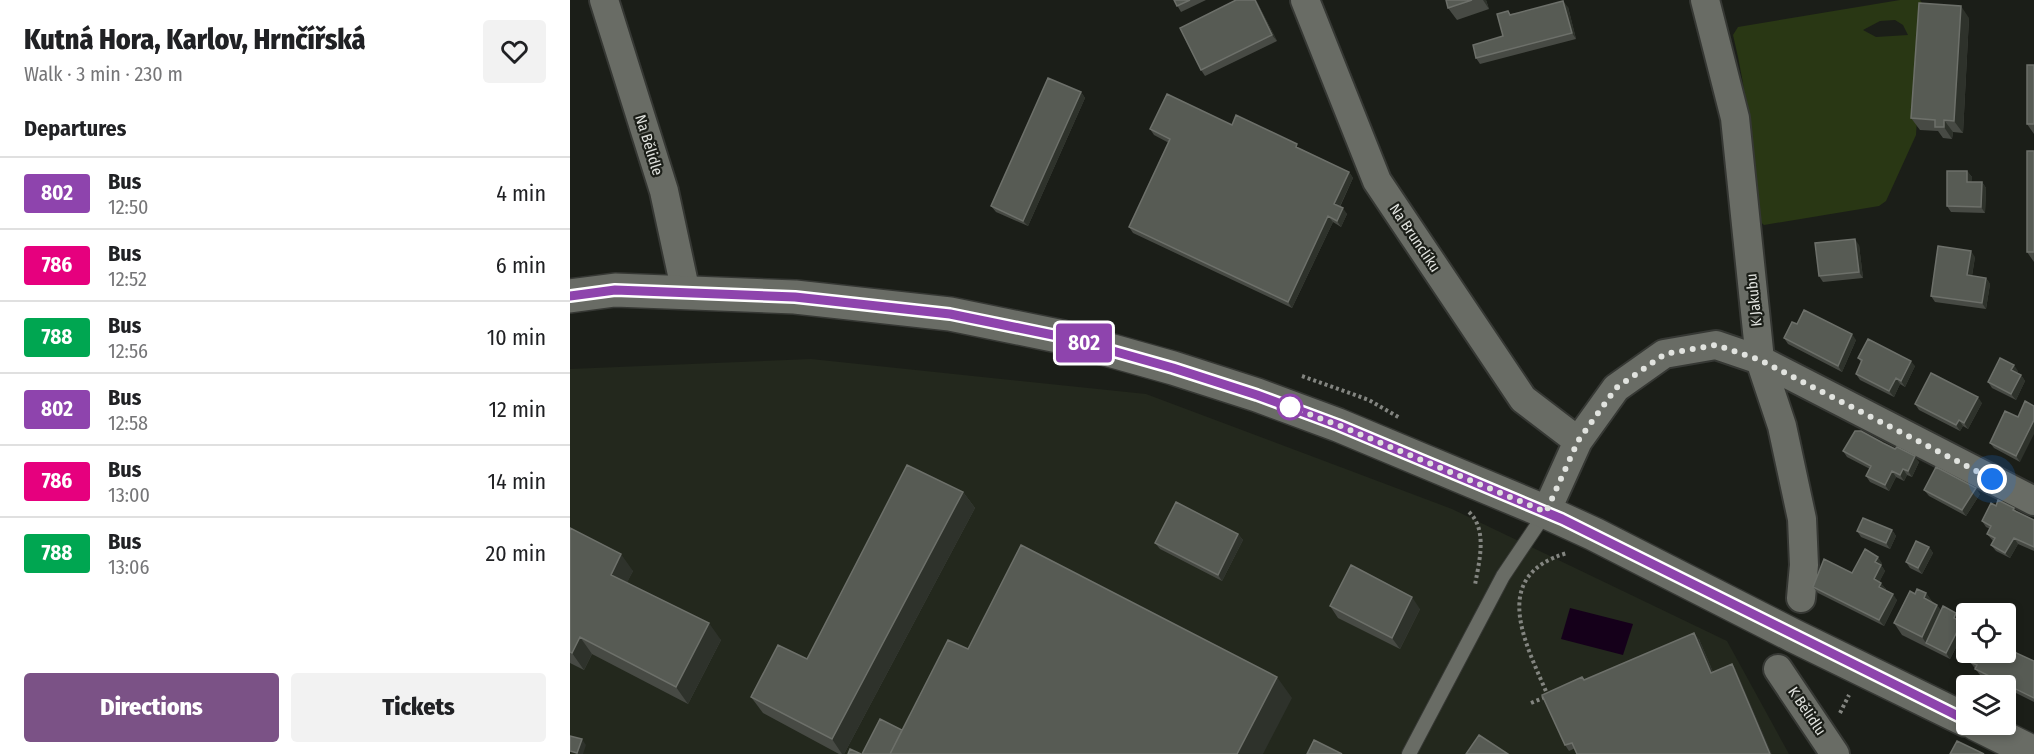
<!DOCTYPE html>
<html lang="en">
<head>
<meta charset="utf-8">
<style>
	:root { --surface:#fff; --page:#f2f2f2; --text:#202124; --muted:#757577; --line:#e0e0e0; --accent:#7b5286 }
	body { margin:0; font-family:"Fira Sans Condensed",sans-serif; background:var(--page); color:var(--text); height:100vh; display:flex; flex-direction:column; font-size:22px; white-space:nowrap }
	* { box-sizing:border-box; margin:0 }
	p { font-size:20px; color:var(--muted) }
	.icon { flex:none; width:33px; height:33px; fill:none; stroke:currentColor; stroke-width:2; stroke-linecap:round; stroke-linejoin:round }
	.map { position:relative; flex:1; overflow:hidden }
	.details { display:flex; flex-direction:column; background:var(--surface); width:570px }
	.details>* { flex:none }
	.badge { padding:0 12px; border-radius:4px; font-size:21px; line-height:39px }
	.controls { position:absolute; left:1386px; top:603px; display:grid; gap:12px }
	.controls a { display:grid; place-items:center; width:60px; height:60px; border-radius:6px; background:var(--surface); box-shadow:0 3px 9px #0003; font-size:30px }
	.you { position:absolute; width:30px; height:30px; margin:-15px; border:4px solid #fff; border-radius:50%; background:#1a73e8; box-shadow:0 0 0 9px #1a73e833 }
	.map>.badge { position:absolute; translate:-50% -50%; box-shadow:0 0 0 3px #fff }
	h2 { padding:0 24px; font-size:22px; line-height:54px }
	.round { display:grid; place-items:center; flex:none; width:63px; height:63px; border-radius:6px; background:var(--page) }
	.head { display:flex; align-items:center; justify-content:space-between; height:102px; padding:0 24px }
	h1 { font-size:28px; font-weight:800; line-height:45px }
	.action { display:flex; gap:12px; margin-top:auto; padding:12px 24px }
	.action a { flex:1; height:69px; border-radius:6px; background:var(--accent); color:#fff; font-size:24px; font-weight:800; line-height:69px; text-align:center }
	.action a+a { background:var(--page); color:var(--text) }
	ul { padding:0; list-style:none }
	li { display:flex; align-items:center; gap:18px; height:72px; padding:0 24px; border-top:2px solid var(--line) }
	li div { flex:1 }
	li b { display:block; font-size:22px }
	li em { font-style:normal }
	li .badge { min-width:66px; font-weight:700; text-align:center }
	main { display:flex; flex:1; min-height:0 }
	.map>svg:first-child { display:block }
</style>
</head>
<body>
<main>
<section class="details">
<div class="head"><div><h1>Kutná Hora, Karlov, Hrnčířská</h1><p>Walk · 3 min · 230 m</p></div><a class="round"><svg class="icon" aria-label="heart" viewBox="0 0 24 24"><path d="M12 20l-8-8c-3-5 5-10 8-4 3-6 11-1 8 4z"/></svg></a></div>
<h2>Departures</h2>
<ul>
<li><span class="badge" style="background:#8e44ad;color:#fff">802</span><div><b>Bus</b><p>12:50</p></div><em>4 min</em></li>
<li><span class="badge" style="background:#e6007e;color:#fff">786</span><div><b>Bus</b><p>12:52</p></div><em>6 min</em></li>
<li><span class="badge" style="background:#00a651;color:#fff">788</span><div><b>Bus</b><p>12:56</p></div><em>10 min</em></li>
<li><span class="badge" style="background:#8e44ad;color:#fff">802</span><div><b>Bus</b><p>12:58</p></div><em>12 min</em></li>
<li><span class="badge" style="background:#e6007e;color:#fff">786</span><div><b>Bus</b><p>13:00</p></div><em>14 min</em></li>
<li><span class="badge" style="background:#00a651;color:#fff">788</span><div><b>Bus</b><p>13:06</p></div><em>20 min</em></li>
</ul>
<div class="action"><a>Directions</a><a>Tickets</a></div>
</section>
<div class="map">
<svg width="1464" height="754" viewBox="0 0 1464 754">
	<rect width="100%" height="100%" fill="#1b1e18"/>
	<path fill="#23281d" d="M 241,359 L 576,394 L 882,509 L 1157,641 L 1219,754 L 0,754 L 0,369 Z"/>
	<path fill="#293714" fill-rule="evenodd" d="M 1330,0 L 1350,0 L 1352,3 L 1350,68 L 1346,135 L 1316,201 L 1309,206 L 1194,225 L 1188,220 C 1183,158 1178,95 1163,35 L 1168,27 ZM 1325,20 L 1333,25 L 1338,35 L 1306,37 L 1293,30 L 1310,21 Z"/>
	<path fill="#15001a" d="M 1000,608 L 1063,624 L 1053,655 L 991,639 Z"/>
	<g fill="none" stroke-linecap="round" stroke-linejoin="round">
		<defs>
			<path id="service" d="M 839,754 L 933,576 L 976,512"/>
			<path id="minor" d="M 34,0 L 94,191 L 116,293
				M 735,0 L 807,181 L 953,399 L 1008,441
				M 1135,0 L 1165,118 L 1190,360 L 1212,426 L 1232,519 L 1234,565 L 1231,598
				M 976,512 L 1008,441 L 1046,388 L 1094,354 L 1146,345 L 1190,360 L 1464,501
				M 1208,669 L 1265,754"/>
			<path id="secondary" d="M 0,296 L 45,290 L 225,297 L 380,314 L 493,337 L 603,368 L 687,395 L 768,425 L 976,512 L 1024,534 L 1224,636 L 1396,720
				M 1406,724 L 1464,753"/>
		</defs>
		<use href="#service" stroke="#363834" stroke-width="16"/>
		<use href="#minor" stroke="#363834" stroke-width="32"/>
		<use href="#secondary" stroke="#363834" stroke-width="36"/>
		<path stroke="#838580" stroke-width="4" stroke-dasharray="3 3" stroke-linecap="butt" d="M 732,376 L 799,400 L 830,418
			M 899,512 C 918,530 909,562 905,585
			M 961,703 L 978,696 C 956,644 918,576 997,553
			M 1270,713 L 1279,695"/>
		<use href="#service" stroke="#696c65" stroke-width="14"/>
		<use href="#minor" stroke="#696c65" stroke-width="28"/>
		<use href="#secondary" stroke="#696c65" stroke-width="33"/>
	</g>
	<path fill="#474a44" d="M 604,0 L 636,0 L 611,12 Z
		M 666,0 L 686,0 L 707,41 L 635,76 L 631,70 Z
		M 876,0 L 916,0 L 919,9 L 887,20 L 878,8 Z
		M 998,7 L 1006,39 L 910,64 L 906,58 L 933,36 L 938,11 L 940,14 Z
		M 1399,18 L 1393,133 L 1383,132 L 1382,139 L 1373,138 L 1368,131 L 1350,130 L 1341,118 Z
		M 1464,65 L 1464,134 L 1457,124 Z
		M 511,92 L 515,98 L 458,226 L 426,212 L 421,206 Z
		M 662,125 L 731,149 L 779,172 L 783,178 L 770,207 L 777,214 L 771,227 L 763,222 L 722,308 L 563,233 L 559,227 L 599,143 L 584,135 L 580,129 Z
		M 1464,151 L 1464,262 L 1457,252 Z
		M 1397,171 L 1402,177 L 1401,182 L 1412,182 L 1416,188 L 1415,213 L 1381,212 L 1377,206 Z
		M 1289,245 L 1293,278 L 1253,282 L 1249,276 Z
		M 1405,257 L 1402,276 L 1416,278 L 1420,284 L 1416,309 L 1365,302 L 1361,296 Z
		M 1227,324 L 1286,340 L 1272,372 L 1218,344 L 1214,338 Z
		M 1288,358 L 1345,366 L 1335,387 L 1330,384 L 1324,397 L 1290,380 L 1286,374 L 1291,362 Z
		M 1448,371 L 1447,373 L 1451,375 L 1455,381 L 1446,400 L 1422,388 L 1418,382 Z
		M 1412,403 L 1398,429 L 1393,426 L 1390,431 L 1349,410 L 1345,404 Z
		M 1435,411 L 1450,462 L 1424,448 L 1420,443 Z
		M 1313,443 L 1349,462 L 1342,477 L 1337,475 L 1334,481 L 1326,477 L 1319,491 L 1300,482 L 1296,476 L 1300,469 L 1277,457 L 1273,451 Z
		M 1354,490 L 1410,494 L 1396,516 L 1359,496 Z
		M 393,492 L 405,508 L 274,754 L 269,754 L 193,713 L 181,697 L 237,659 Z
		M 1426,506 L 1444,508 L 1446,511 L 1464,520 L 1464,551 L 1448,544 L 1440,558 L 1426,551 L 1421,545 L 1423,541 L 1417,534 L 1420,529 L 1416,527 L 1412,521 Z
		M 0,528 L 63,571 L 57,582 L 151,640 L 118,704 L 22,654 L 14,670 L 0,663 Z
		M 1322,530 L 1326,536 L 1320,549 L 1291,537 L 1287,531 Z
		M 668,534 L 673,540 L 652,581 L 590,549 L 585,543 Z
		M 1359,547 L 1363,553 L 1352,574 L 1340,568 L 1336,562 Z
		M 1312,563 L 1311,565 L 1315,571 L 1309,582 L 1316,589 L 1315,590 L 1327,600 L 1314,626 L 1248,593 L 1243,587 Z
		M 1356,593 L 1363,603 L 1367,605 L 1371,611 L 1386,613 L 1391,619 L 1390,621 L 1392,622 L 1396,628 L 1380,659 L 1332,635 L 1324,623 L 1345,594 Z
		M 760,606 L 850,609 L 830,649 L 768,618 Z
		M 1129,639 L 1143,672 L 1162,664 L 1166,670 L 999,751 L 995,745 L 1014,680 Z
		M 1445,650 L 1448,654 L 1464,661 L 1464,702 L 1436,688 L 1436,686 L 1431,686 L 1410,675 L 1400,662 Z"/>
	<path fill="#2e322b" d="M 685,0 L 686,0 L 707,41 L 702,35 Z
		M 913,0 L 916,0 L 919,9 Z
		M 993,1 L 998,7 L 1006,39 L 1002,33 Z
		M 1391,6 L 1399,18 L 1393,133 L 1384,121 Z
		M 511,92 L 515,98 L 458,226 L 453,221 Z
		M 1374,120 L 1383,132 L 1382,139 L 1374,127 Z
		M 1397,171 L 1402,177 L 1401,188 L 1397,182 Z
		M 779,172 L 783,178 L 768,210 L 764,204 Z
		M 1412,182 L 1416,188 L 1415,213 L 1411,207 Z
		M 773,208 L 777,214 L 771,227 L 767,221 Z
		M 758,216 L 763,222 L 722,308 L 718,302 Z
		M 1285,239 L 1289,245 L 1293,278 L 1289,272 Z
		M 1401,251 L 1405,257 L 1401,281 L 1397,275 Z
		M 1416,278 L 1420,284 L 1416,309 L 1412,303 Z
		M 1282,334 L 1286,340 L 1272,372 L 1268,366 Z
		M 1341,361 L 1345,366 L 1335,387 L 1331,381 Z
		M 1444,365 L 1448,371 L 1445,376 L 1441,370 Z
		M 1451,375 L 1455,381 L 1446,400 L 1441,394 Z
		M 1326,378 L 1330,384 L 1324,397 L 1319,391 Z
		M 1408,397 L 1412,403 L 1398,429 L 1394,423 Z
		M 1389,420 L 1393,426 L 1390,431 L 1386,425 Z
		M 1464,420 L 1464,434 L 1450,462 L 1446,456 Z
		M 1345,456 L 1349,462 L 1342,477 L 1338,471 Z
		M 1333,469 L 1337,475 L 1334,481 L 1330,475 Z
		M 1322,471 L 1326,477 L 1319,491 L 1315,485 Z
		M 1406,488 L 1410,494 L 1396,516 L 1392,510 Z
		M 393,492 L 405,508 L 274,754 L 272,754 L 262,739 Z
		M 1322,530 L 1326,536 L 1320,549 L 1316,543 Z
		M 668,534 L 673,540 L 652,581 L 648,575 Z
		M 1444,538 L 1448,544 L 1440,558 L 1435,553 Z
		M 1359,547 L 1363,553 L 1352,574 L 1348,568 Z
		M 51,554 L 63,571 L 53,591 L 41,575 Z
		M 1308,557 L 1312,563 L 1311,565 L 1315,571 L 1308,585 L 1304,579 L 1305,562 Z
		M 1311,583 L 1316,589 L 1313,593 L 1309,587 Z
		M 1356,593 L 1365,605 L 1354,598 Z
		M 1323,594 L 1327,600 L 1314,626 L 1309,620 Z
		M 842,597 L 850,609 L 830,649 L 822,638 Z
		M 1367,605 L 1375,617 L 1356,643 L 1352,637 Z
		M 1386,613 L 1391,619 L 1388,624 L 1384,618 Z
		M 1392,622 L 1396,628 L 1380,659 L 1376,653 Z
		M 139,623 L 151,640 L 118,704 L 106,687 Z
		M 1124,633 L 1129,639 L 1146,679 L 1141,673 Z
		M 10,637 L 22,654 L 14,670 L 2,653 Z
		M 1162,664 L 1166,670 L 1202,754 L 1200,754 Z
		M 707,677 L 722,698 L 693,754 L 667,754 Z
		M 12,739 L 16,745 L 13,754 L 8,754 L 7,753 Z"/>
	<path fill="#575b54" stroke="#6d706a" stroke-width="1.5" d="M 604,0 L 620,0 L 607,6 Z
		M 666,0 L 685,0 L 702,35 L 631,70 L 610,28 Z
		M 876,0 L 902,0 L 878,8 Z
		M 993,1 L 1002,33 L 906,58 L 903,45 L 933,36 L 927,14 L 938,11 L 940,15 Z
		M 1349,3 L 1391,6 L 1384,121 L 1374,120 L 1374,127 L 1365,127 L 1365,120 L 1341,118 Z
		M 1457,65 L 1464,65 L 1464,124 L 1457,124 Z
		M 478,78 L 511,92 L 453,221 L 421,206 Z
		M 597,94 L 662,125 L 666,115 L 727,144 L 726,147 L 779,172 L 764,204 L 773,208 L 767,221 L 758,216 L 718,302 L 559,227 L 600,139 L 580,129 Z
		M 1457,151 L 1464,151 L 1464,252 L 1457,252 Z
		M 1377,171 L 1397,171 L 1397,182 L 1412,182 L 1411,207 L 1377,206 Z
		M 1285,239 L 1289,272 L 1249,276 L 1245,243 Z
		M 1368,246 L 1401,251 L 1397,275 L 1416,278 L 1412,303 L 1361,296 Z
		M 1234,310 L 1282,334 L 1268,366 L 1214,338 L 1222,322 L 1227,324 Z
		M 1298,339 L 1341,361 L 1331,381 L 1326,378 L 1319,391 L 1286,374 L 1292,360 L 1288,358 Z
		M 1430,358 L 1444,365 L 1441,370 L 1451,375 L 1441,394 L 1418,382 Z
		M 1361,373 L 1408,397 L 1394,423 L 1389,420 L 1386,425 L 1345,404 Z
		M 1455,401 L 1464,406 L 1464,420 L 1446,456 L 1420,443 L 1435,411 L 1448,417 Z
		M 1285,431 L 1291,431 L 1313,443 L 1325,449 L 1327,447 L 1345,456 L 1338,471 L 1333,469 L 1330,475 L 1322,471 L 1315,485 L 1296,476 L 1301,466 L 1273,451 Z
		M 337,465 L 393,492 L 262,739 L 181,697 L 208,645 L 237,659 Z
		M 1366,467 L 1406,488 L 1392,510 L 1354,490 Z
		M 1428,500 L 1444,508 L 1443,510 L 1464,520 L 1464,547 L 1444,538 L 1435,553 L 1421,545 L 1425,538 L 1417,534 L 1421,526 L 1412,521 L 1421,503 L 1426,506 Z
		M 606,502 L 668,534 L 648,575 L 585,543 Z
		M 1293,518 L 1322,530 L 1316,543 L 1287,531 Z
		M 0,528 L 51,554 L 41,575 L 139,623 L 106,687 L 10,637 L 2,653 L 0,652 Z
		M 1346,541 L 1359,547 L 1348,568 L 1336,562 Z
		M 451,545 L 707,677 L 667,754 L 320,754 L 378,640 L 398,649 Z
		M 1295,549 L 1308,557 L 1305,562 L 1311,565 L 1304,579 L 1311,583 L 1309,587 L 1323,594 L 1309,620 L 1243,587 L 1254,559 L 1282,573 Z
		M 781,565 L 842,597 L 822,638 L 760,606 Z
		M 1347,589 L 1356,593 L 1354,598 L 1367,605 L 1352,637 L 1324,623 L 1340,591 L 1345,594 Z
		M 1373,606 L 1386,613 L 1384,618 L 1392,622 L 1376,653 L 1356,643 Z
		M 1124,633 L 1141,673 L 1162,664 L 1200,754 L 1007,754 L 1002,743 L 995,745 L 972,695 L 1012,677 L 1014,680 Z
		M 1436,645 L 1445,650 L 1444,652 L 1464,661 L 1464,698 L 1405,669 L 1407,665 L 1400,662 L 1405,652 L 1436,652 Z
		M 310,719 L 332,730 L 320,754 L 292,754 Z
		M 909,735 L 938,754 L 896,754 Z
		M 0,736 L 12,739 L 7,753 L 0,751 Z
		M 744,740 L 772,754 L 737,754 Z
		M 1387,741 L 1414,754 L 1380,754 Z
		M 280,749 L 291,754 L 278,754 Z"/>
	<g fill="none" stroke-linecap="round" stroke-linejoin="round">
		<defs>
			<path id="line" d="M 0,296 L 45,290 L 225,297 L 380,314 L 493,337 L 603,368 L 687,395 L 768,425 L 992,519 L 1396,720"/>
		</defs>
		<use href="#line" stroke="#fff" stroke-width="14"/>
		<use href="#line" stroke="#8e44ad" stroke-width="9"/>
		<path stroke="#e1e3df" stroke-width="6" stroke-dasharray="0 10.8" d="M 720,407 L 768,425 L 976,512 L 1008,441 L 1046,388 L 1095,354 L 1146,345 L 1190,360 L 1422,479"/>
	</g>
	<circle fill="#fff" stroke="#8e44ad" stroke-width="3" cx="720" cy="407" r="12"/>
	<g text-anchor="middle" stroke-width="4.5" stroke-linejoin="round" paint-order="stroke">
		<g font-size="15" fill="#e1e3df" stroke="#1b1e18">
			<text transform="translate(79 145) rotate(73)" y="5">Na Bělidle</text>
			<text transform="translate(845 238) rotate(56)" y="5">Na Brunclíku</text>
			<text transform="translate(1184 300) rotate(-96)" y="5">K Jakubu</text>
			<text transform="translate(1237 711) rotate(56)" y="5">K Bělidlu</text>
		</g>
	</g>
</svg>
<div class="controls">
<a><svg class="icon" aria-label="locate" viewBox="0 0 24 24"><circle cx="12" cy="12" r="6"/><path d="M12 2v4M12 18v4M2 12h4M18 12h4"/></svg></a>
<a><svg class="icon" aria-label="layers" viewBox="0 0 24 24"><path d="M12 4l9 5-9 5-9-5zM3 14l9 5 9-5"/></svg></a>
</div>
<div class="you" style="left:1422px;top:479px"></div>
<b class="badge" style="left:514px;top:343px;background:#8e44ad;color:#fff">802</b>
</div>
</main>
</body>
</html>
